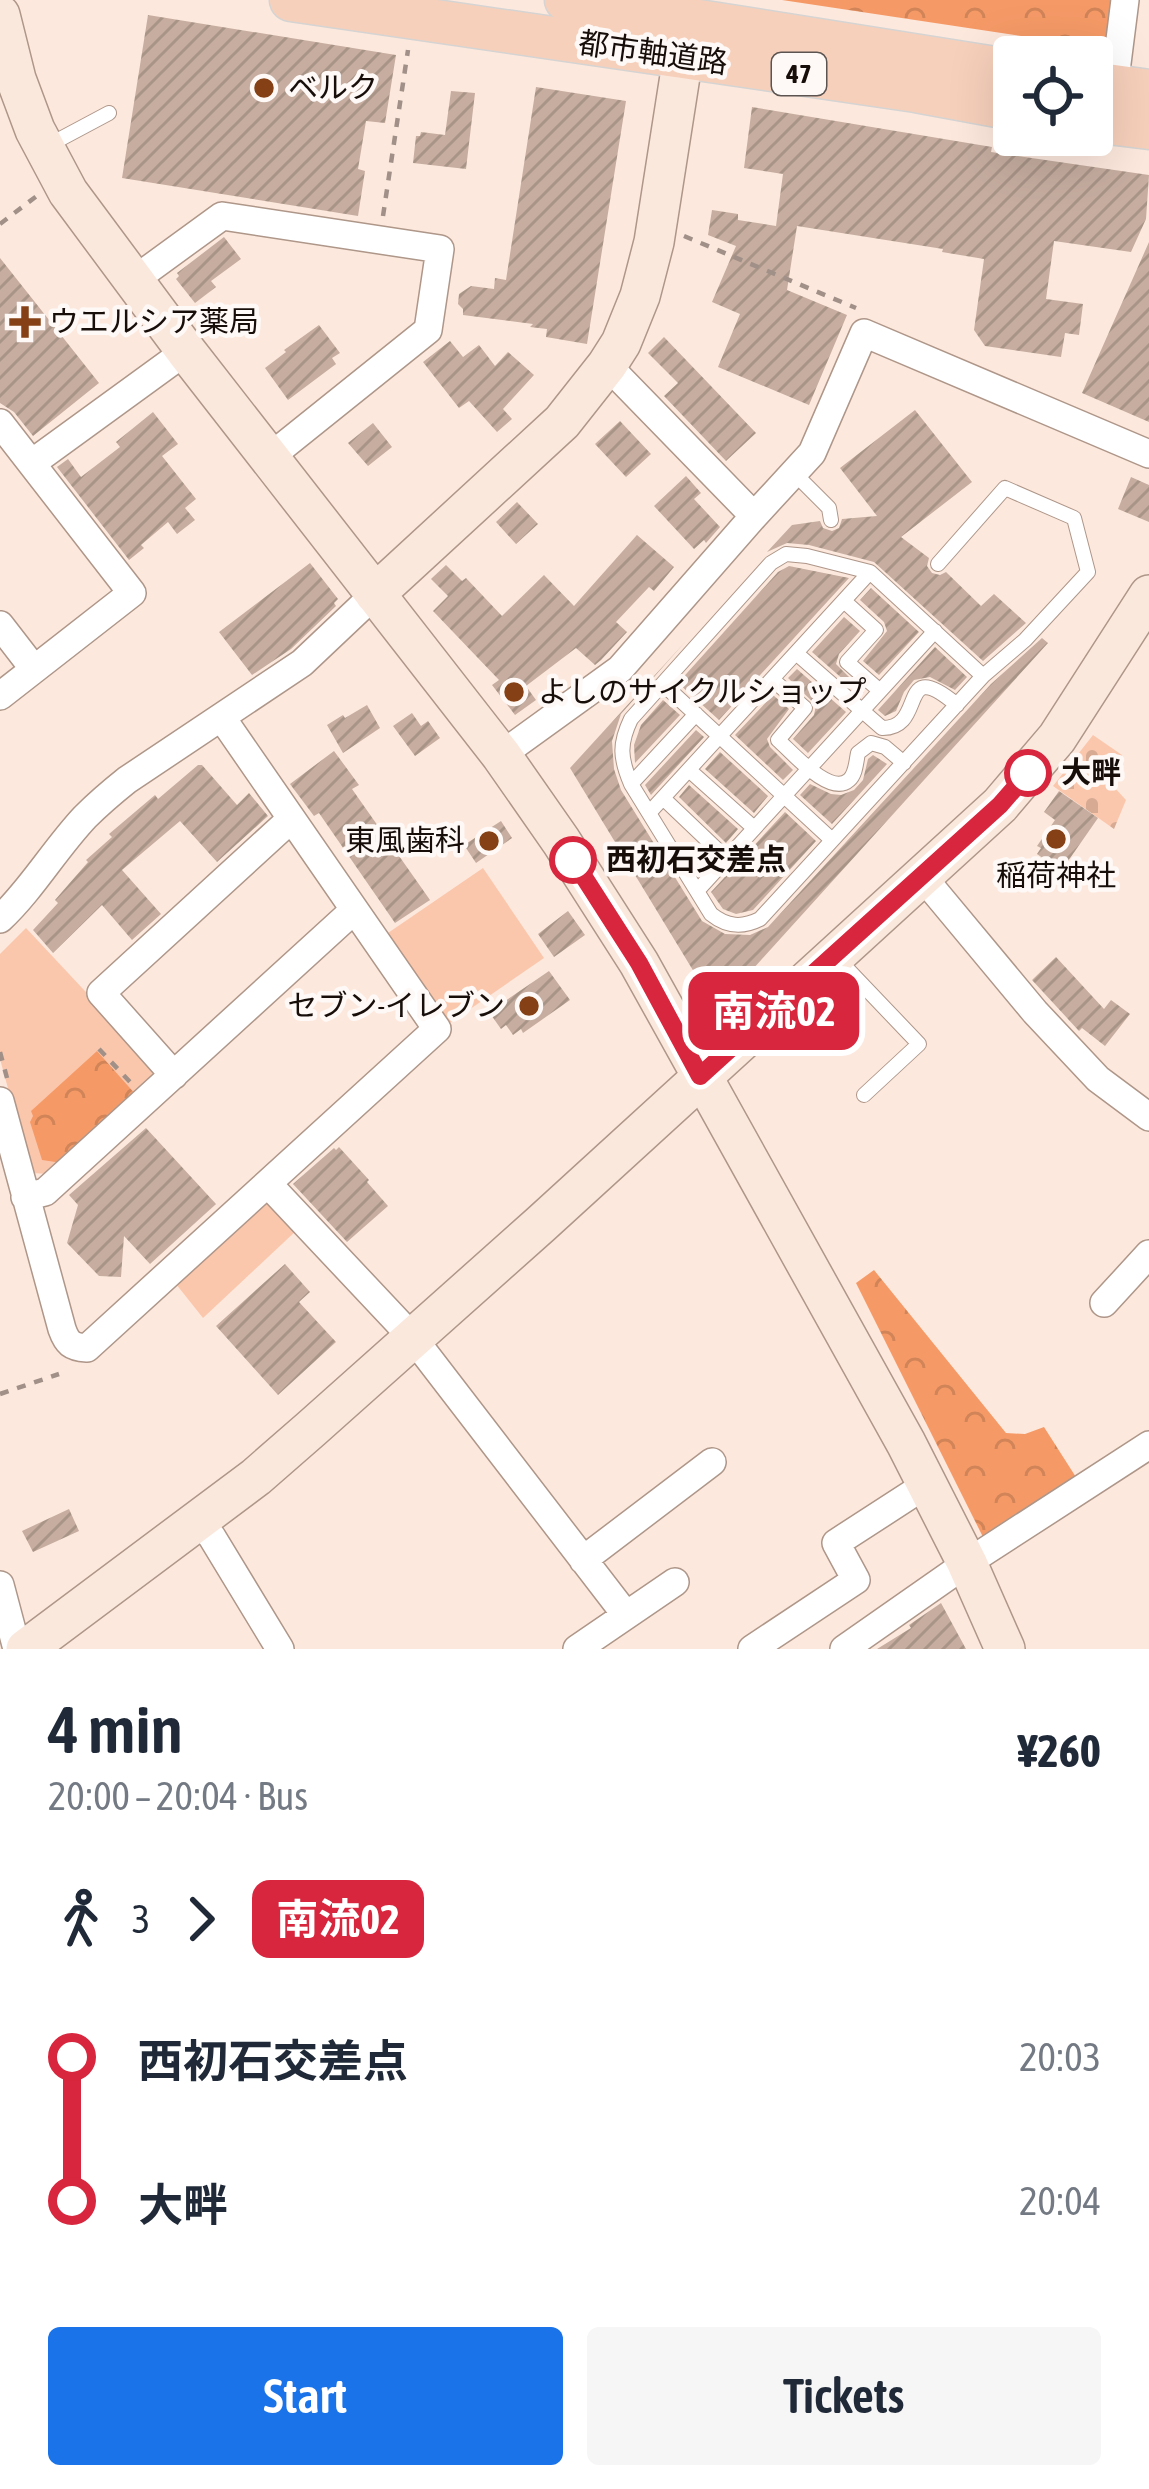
<!DOCTYPE html>
<html lang="en">
<head>
<meta charset="utf-8">
<style>
	:root { --surface:#fff; --page:#f6f6f7; --text:#1f2937; --muted:#747a83; --accent:#1a73e8 }
	body { margin:0; font-family:"Asap Condensed","Noto Sans JP",sans-serif; background:var(--page); color:var(--text); height:100vh; display:flex; flex-direction:column; font-size:45px; white-space:nowrap }
	* { box-sizing:border-box; margin:0 }
	p { font-size:39px; color:var(--muted) }
	.icon { flex:none; width:66px; height:66px; fill:none; stroke:currentColor; stroke-width:2; stroke-linecap:round; stroke-linejoin:round }
	.map { position:relative; height:1649px; overflow:hidden }
	.drawer { display:flex; flex-direction:column; background:var(--surface); flex:1 }
	.drawer>* { flex:none }
	.badge { padding:0 24px; border-radius:18px; font-size:42px; line-height:78px }
	.tools { position:absolute; left:993px; top:36px; display:grid; gap:24px }
	.tools a { display:grid; place-items:center; width:120px; height:120px; border-radius:12px; background:var(--surface); box-shadow:0 12px 48px #0002; font-size:60px }
	.map>.badge { position:absolute; translate:-50% -50%; box-shadow:0 0 0 6px #fff }
	.legs { display:flex; align-items:center; gap:18px; height:132px; padding:0 48px; font-size:39px }
	.legs p { margin-inline-start:auto }
	.headline { display:flex; align-items:center; justify-content:space-between; height:204px; padding:0 48px }
	h1 { font-size:66px; font-weight:600; line-height:90px }
	.button { display:flex; gap:24px; margin-top:auto; padding:24px 48px }
	.button a { flex:1; height:138px; border-radius:12px; background:var(--accent); color:#fff; font-size:48px; font-weight:600; line-height:138px; text-align:center }
	.button a+a { background:var(--page); color:var(--text) }
	ul { padding:0 48px; list-style:none }
	li { display:flex; align-items:center; gap:42px; height:144px; font-size:45px }
	li i { display:grid; place-items:center; width:18px; height:100%; margin:0 15px; background:currentColor }
	li i::after { content:''; width:30px; height:30px; margin:-15px; border:9px solid; border-radius:50%; background:var(--surface) }
	li p { margin-inline-start:auto }
	li:first-child i { background:linear-gradient(#0000 50%,currentColor 0) }
	li:last-child i { background:linear-gradient(currentColor 50%,#0000 0) }
	.map>svg:first-child { display:block }
</style>
</head>
<body>
<div class="map">
<svg width="1149" height="1649" viewBox="0 0 1149 1649">
	<defs>
		<pattern id="forest-crowns" width="20" height="18" patternUnits="userSpaceOnUse" patternTransform="scale(3)"><rect width="20" height="18" fill="#f59a67"/><path d="M2 6a3 3 0 1 1 6 0M12 15a3 3 0 1 1 6 0" fill="none" stroke="#d18458"/></pattern>
		<pattern id="cemetery-stones" width="16" height="16" patternUnits="userSpaceOnUse" patternTransform="scale(3)"><rect width="16" height="16" fill="#fbc7ac"/><path d="M2 7V4a2 2 0 0 1 4 0v3zM10 15v-3a2 2 0 0 1 4 0v3z" fill="#d6aa93"/></pattern>
		<pattern id="building-hatch" width="6" height="6" patternUnits="userSpaceOnUse" patternTransform="scale(3)"><rect width="6" height="6" fill="#c6ada0"/><path d="M-1 1l2-2M0 6l6-6M5 7l2-2" fill="none" stroke="#a99488"/></pattern>
	</defs>
	<rect width="100%" height="100%" fill="#fde8dd"/>
	<path fill="#fbc7ac" d="M 483,868 L 544,958 L 447,1025 L 385,935 Z
		M 26,928 L 157,1068 L 156,1079 L 50,1174 L 31,1173 L 0,1059 L 0,954 Z
		M 264,1204 L 275,1205 L 298,1229 L 203,1318 L 176,1284 Z"/>
	<path fill="url(#forest-crowns)" d="M 782,0 L 1112,0 L 1106,37 L 1094,47 Z
		M 97,1051 L 137,1096 L 62,1163 L 42,1160 L 30,1122 L 33,1116 L 31,1111 Z
		M 874,1270 L 1006,1433 L 1025,1434 L 1044,1427 L 1081,1485 L 987,1545 L 856,1283 Z"/>
	<path fill="url(#cemetery-stones)" d="M 1093,735 L 1122,755 L 1114,787 L 1126,800 L 1114,829 L 1053,786 Z"/>
	<path fill="url(#building-hatch)" d="M 148,15 L 396,55 L 385,123 L 366,121 L 358,169 L 365,171 L 358,216 L 122,178 Z
		M 536,87 L 626,101 L 587,344 L 546,337 L 547,329 L 530,327 L 533,324 L 463,315 L 463,309 L 458,304 L 459,294 L 471,286 L 494,289 L 495,278 L 506,280 Z
		M 451,91 L 475,93 L 466,169 L 413,163 L 416,136 L 420,136 L 421,132 L 445,135 Z
		M 752,107 L 992,147 L 991,152 L 1149,175 L 1146,219 L 1131,252 L 1054,241 L 1046,299 L 1083,304 L 1079,335 L 1065,333 L 1061,357 L 985,346 L 974,330 L 984,259 L 942,252 L 943,249 L 797,226 L 787,290 L 847,315 L 809,405 L 718,367 L 740,314 L 712,302 L 736,246 L 708,235 L 712,210 L 738,214 L 738,220 L 776,226 L 783,174 L 744,168 Z
		M 224,237 L 241,259 L 211,281 L 216,287 L 195,303 L 176,279 L 179,276 L 177,273 Z
		M 1149,242 L 1149,422 L 1082,393 Z
		M 0,258 L 99,383 L 33,436 L 14,412 L 0,403 Z
		M 319,325 L 340,353 L 332,358 L 336,364 L 288,400 L 265,368 L 286,352 L 284,350 Z
		M 664,337 L 756,433 L 726,461 L 664,396 L 678,383 L 648,353 Z
		M 450,341 L 463,357 L 479,345 L 495,366 L 508,352 L 534,375 L 503,409 L 512,419 L 497,432 L 469,401 L 459,408 L 423,362 Z
		M 915,410 L 972,482 L 901,537 L 929,558 L 927,566 L 932,573 L 940,575 L 946,572 L 981,606 L 994,594 L 1026,623 L 983,661 L 874,562 L 809,545 L 787,543 L 767,552 L 792,525 L 820,521 L 823,528 L 832,531 L 839,528 L 842,519 L 877,516 L 840,468 Z
		M 153,412 L 178,444 L 162,456 L 196,499 L 185,508 L 195,520 L 177,534 L 168,522 L 141,545 L 144,548 L 129,560 L 57,467 L 68,459 L 81,477 L 120,447 L 116,442 Z
		M 620,421 L 651,454 L 626,477 L 595,444 Z
		M 373,423 L 392,447 L 368,466 L 348,443 Z
		M 686,476 L 701,493 L 694,499 L 720,527 L 706,543 L 704,540 L 694,549 L 654,506 Z
		M 1131,477 L 1149,485 L 1149,522 L 1118,509 Z
		M 517,502 L 538,524 L 516,544 L 496,522 Z
		M 637,535 L 674,567 L 654,591 L 649,587 L 616,622 L 627,632 L 601,660 L 595,665 L 576,648 L 526,686 L 536,700 L 515,715 L 492,685 L 499,680 L 433,611 L 448,596 L 431,579 L 446,565 L 462,581 L 466,578 L 502,616 L 544,575 L 574,606 Z
		M 310,563 L 338,599 L 334,603 L 336,606 L 291,649 L 252,675 L 219,632 Z
		M 789,566 L 849,578 L 719,720 L 678,683 L 778,572 Z
		M 871,588 L 919,632 L 879,675 L 863,661 L 887,631 L 884,622 L 860,600 Z
		M 844,617 L 860,631 L 839,654 L 836,664 L 864,692 L 861,695 L 812,652 Z
		M 1042,638 L 1048,643 L 743,980 L 694,972 L 570,768 L 686,641 L 621,714 L 612,741 L 614,769 L 621,790 L 702,921 L 725,934 L 750,935 L 768,927 L 991,684 Z
		M 935,647 L 967,677 L 955,690 L 930,677 L 914,680 L 904,692 L 896,711 L 885,716 L 878,710 Z
		M 797,669 L 846,712 L 808,753 L 793,739 L 814,715 L 816,705 L 788,678 Z
		M 773,695 L 789,709 L 767,739 L 770,747 L 793,770 L 783,780 L 735,735 Z
		M 663,700 L 680,715 L 635,763 L 634,745 L 641,725 Z
		M 367,705 L 380,728 L 343,753 L 327,725 L 343,715 L 345,718 Z
		M 412,713 L 421,726 L 428,721 L 440,738 L 415,756 L 393,726 Z
		M 696,730 L 704,737 L 651,795 L 645,785 Z
		M 334,751 L 359,785 L 352,789 L 430,900 L 395,923 L 319,813 L 314,816 L 290,784 Z
		M 720,752 L 768,796 L 754,813 L 705,769 Z
		M 873,755 L 887,764 L 832,824 L 800,795 L 810,784 L 831,794 L 841,795 L 854,790 L 863,780 L 868,759 Z
		M 198,765 L 202,765 L 237,805 L 249,793 L 268,816 L 217,862 L 180,821 L 122,870 L 161,914 L 132,940 L 102,905 L 53,953 L 33,930 L 58,903 L 55,900 L 88,862 L 86,860 L 112,837 L 109,834 L 155,795 L 158,799 Z
		M 689,785 L 738,829 L 726,843 L 679,797 Z
		M 1059,791 L 1098,818 L 1066,864 L 1058,859 L 1054,866 L 1037,854 L 1041,848 L 1037,846 L 1055,820 L 1044,812 Z
		M 785,812 L 816,841 L 753,910 L 736,914 L 723,909 L 711,892 Z
		M 501,821 L 512,838 L 476,863 L 464,845 Z
		M 568,911 L 585,935 L 554,957 L 538,934 Z
		M 1056,957 L 1104,1009 L 1111,1000 L 1130,1014 L 1105,1046 L 1082,1028 L 1079,1031 L 1032,980 Z
		M 549,971 L 570,1000 L 523,1033 L 521,1029 L 513,1035 L 506,1025 L 501,1029 L 489,1012 Z
		M 146,1128 L 216,1204 L 150,1264 L 124,1236 L 121,1277 L 99,1276 L 67,1243 L 78,1205 L 69,1195 Z
		M 339,1147 L 369,1180 L 367,1182 L 388,1206 L 347,1242 L 293,1184 L 334,1148 L 336,1150 Z
		M 285,1264 L 310,1292 L 299,1302 L 336,1342 L 278,1395 L 216,1326 Z
		M 69,1509 L 79,1531 L 33,1552 L 22,1531 Z
		M 941,1603 L 966,1649 L 877,1649 L 911,1628 L 909,1625 Z"/>
	<g fill="none" stroke-linecap="round" stroke-linejoin="round">
		<defs>
			<path id="lane" d="M 49,145 L 109,113
				M 794,473 L 829,508 L 831,520
				M 938,564 L 1005,488 L 1074,518 L 1088,572 L 1025,640 L 983,676 L 760,919 C 742,928 727,927 711,914 L 631,784 C 620,758 619,744 631,719 L 771,563 L 786,554 L 807,556 L 870,572 L 983,676
				M 844,601 L 876,630 L 847,662 L 879,690
				M 796,653 L 882,728 C 928,729 896,654 957,705
				M 772,679 L 805,708 L 778,740 C 792,752 830,797 849,780 C 856,774 856,762 858,753 L 871,743 L 885,747 L 904,763
				M 663,684 L 832,840
				M 689,770 L 754,828
				M 631,784 L 696,714
				M 663,798 L 726,858
				M 649,813 L 870,572
				M 697,891 L 935,631
				M 837,958 L 919,1044 L 864,1095"/>
			<path id="street" d="M 1114,87 L 1125,0
				M 134,280 L 222,216 L 440,249 L 428,330 L 271,456
				M 0,423 L 132,593 L 0,696
				M 32,463 L 186,351
				M 754,516 L 812,453 L 864,333 L 1149,454
				M 0,625 L 34,669
				M 501,755 L 620,669 L 754,516 L 607,365
				M 921,875 L 1035,1012 L 1098,1079 L 1149,1117
				M 0,919 C 32,889 54,850 85,817 C 98,804 112,792 127,780 L 302,663 L 375,594
				M 174,1075 L 101,993 L 290,820
				M 0,1101 L 62,1329 C 67,1343 71,1347 87,1348 L 437,1029 L 222,718
				M 269,1185 L 413,1338 L 626,1615
				M 25,1197 L 45,1192 L 353,911
				M 1104,1303 L 1149,1254
				M 199,1520 L 212,1537 L 280,1649
				M 583,1560 L 712,1462
				M 0,1585 L 17,1649
				M 577,1649 L 675,1582
				M 752,1649 L 856,1580 L 836,1543 L 927,1484
				M 844,1649 L 967,1563 L 1149,1445"/>
			<path id="secondary" d="M 0,15 L 16,79 L 35,130 L 68,192 L 186,351 L 501,755 L 561,841 L 639,963 L 906,1443 L 967,1563 L 1005,1649
				M 375,594 L 562,422 L 607,365 L 621,343 L 640,296 L 654,242 L 688,25
				M 26,1649 L 256,1477 L 311,1429 L 541,1224 L 1000,805 L 1057,738 L 1149,595"/>
			<path id="primary" d="M 291,0 L 916,91 L 1014,109
				M 566,0 L 1014,71
				M 1092,83 L 1149,91
				M 1092,121 L 1149,128"/>
		</defs>
		<use href="#lane" stroke="#ae9689" stroke-width="16"/>
		<use href="#street" stroke="#ae9689" stroke-width="30"/>
		<use href="#secondary" stroke="#ae9689" stroke-width="42"/>
		<use href="#primary" stroke="#d5d4d3" stroke-width="45"/>
		<path stroke="#a09088" stroke-width="4.5" stroke-dasharray="9 9" stroke-linecap="butt" d="M 383,216 L 408,50
			M 0,224 L 38,195
			M 684,236 L 856,308
			M 99,1049 L 131,1083
			M 0,1052 L 7,1078
			M 0,1394 L 59,1374"/>
		<use href="#lane" stroke="#fff" stroke-width="14"/>
		<use href="#street" stroke="#fff" stroke-width="27"/>
		<use href="#secondary" stroke="#fbe8dd" stroke-width="39"/>
		<use href="#primary" stroke="#f7d0bb" stroke-width="42"/>
	</g>
	<g fill="none" stroke-linecap="round" stroke-linejoin="round">
		<defs>
			<path id="line-1" d="M 573,860 L 639,963 L 700,1076 L 1000,805 L 1028,773"/>
		</defs>
		<use href="#line-1" stroke="#fff" stroke-width="27"/>
		<use href="#line-1" stroke="#d7263d" stroke-width="18"/>
	</g>
	<g fill="#854115" stroke="#fef9f6" stroke-width="4.5">
		<circle cx="264" cy="88" r="12"/>
		<path d="M19 304h12v12h12v12h-12v12h-12v-12h-12v-12h12z"/>
		<circle cx="514" cy="692" r="12"/>
		<circle cx="1056" cy="839" r="12"/>
		<circle cx="489" cy="841" r="12"/>
		<circle cx="529" cy="1006" r="12"/>
	</g>
	<g fill="#fff" stroke="#d7263d" stroke-width="6">
		<circle cx="1028" cy="773" r="21"/>
		<circle cx="573" cy="860" r="21"/>
	</g>
	<g text-anchor="middle" stroke-width="9" stroke-linejoin="round" paint-order="stroke">
		<rect fill="#fef9f6" stroke="#5c5451" stroke-width="3" x="772" y="53" width="54" height="42" rx="9"/>
		<g font-size="27" font-weight="bold" fill="#170e0a">
			<text x="799" y="83">47</text>
		</g>
		<g font-size="30" fill="#170e0a" stroke="#fef9f6">
			<text transform="translate(653 53) rotate(8)" y="10">都市軸道路</text>
		</g>
		<g font-size="30" fill="#170e0a" stroke="#fef9f6" text-anchor="start">
			<text x="288" y="98">ベルク</text>
			<text x="49" y="332">ウエルシア薬局</text>
			<text x="538" y="702">よしのサイクルショップ</text>
			<text x="465" y="851" text-anchor="end">東風歯科</text>
			<text x="1056" y="886" text-anchor="middle">稲荷神社</text>
			<text x="505" y="1016" text-anchor="end">セブン-イレブン</text>
		</g>
		<g font-size="30" font-weight="bold" fill="#170e0a" stroke="#fef9f6" text-anchor="start">
			<text x="1061" y="783">大畔</text>
			<text x="606" y="870">西初石交差点</text>
		</g>
	</g>
</svg>
<div class="tools">
<a><svg class="icon" aria-label="locate" viewBox="0 0 24 24"><circle cx="12" cy="12" r="6"/><path d="M12 2v4M12 18v4M2 12h4M18 12h4"/></svg></a>
</div>
<b class="badge" style="left:774px;top:1011px;background:#d7263d;color:#fff">南流02</b>
</div>
<section class="drawer">
<div class="headline"><div><h1>4 min</h1><p>20:00 – 20:04 · Bus</p></div><b>¥260</b></div>
<div class="legs"><svg class="icon" aria-label="walk" viewBox="0 0 24 24"><circle cx="13" cy="4" r="2"/><path d="M13 8l-2 6 4 7M11 14l-3 7M7 12l3-4h3l4 4"/></svg>3<svg class="icon" aria-label="forward" viewBox="0 0 24 24"><path d="M9 5l7 7-7 7"/></svg><b class="badge" style="background:#d7263d;color:#fff">南流02</b></div>
<ul>
<li><i style="color:#d7263d"></i><b>西初石交差点</b><p>20:03</p></li>
<li><i style="color:#d7263d"></i><b>大畔</b><p>20:04</p></li>
</ul>
<div class="button"><a>Start</a><a>Tickets</a></div>
</section>
</body>
</html>
